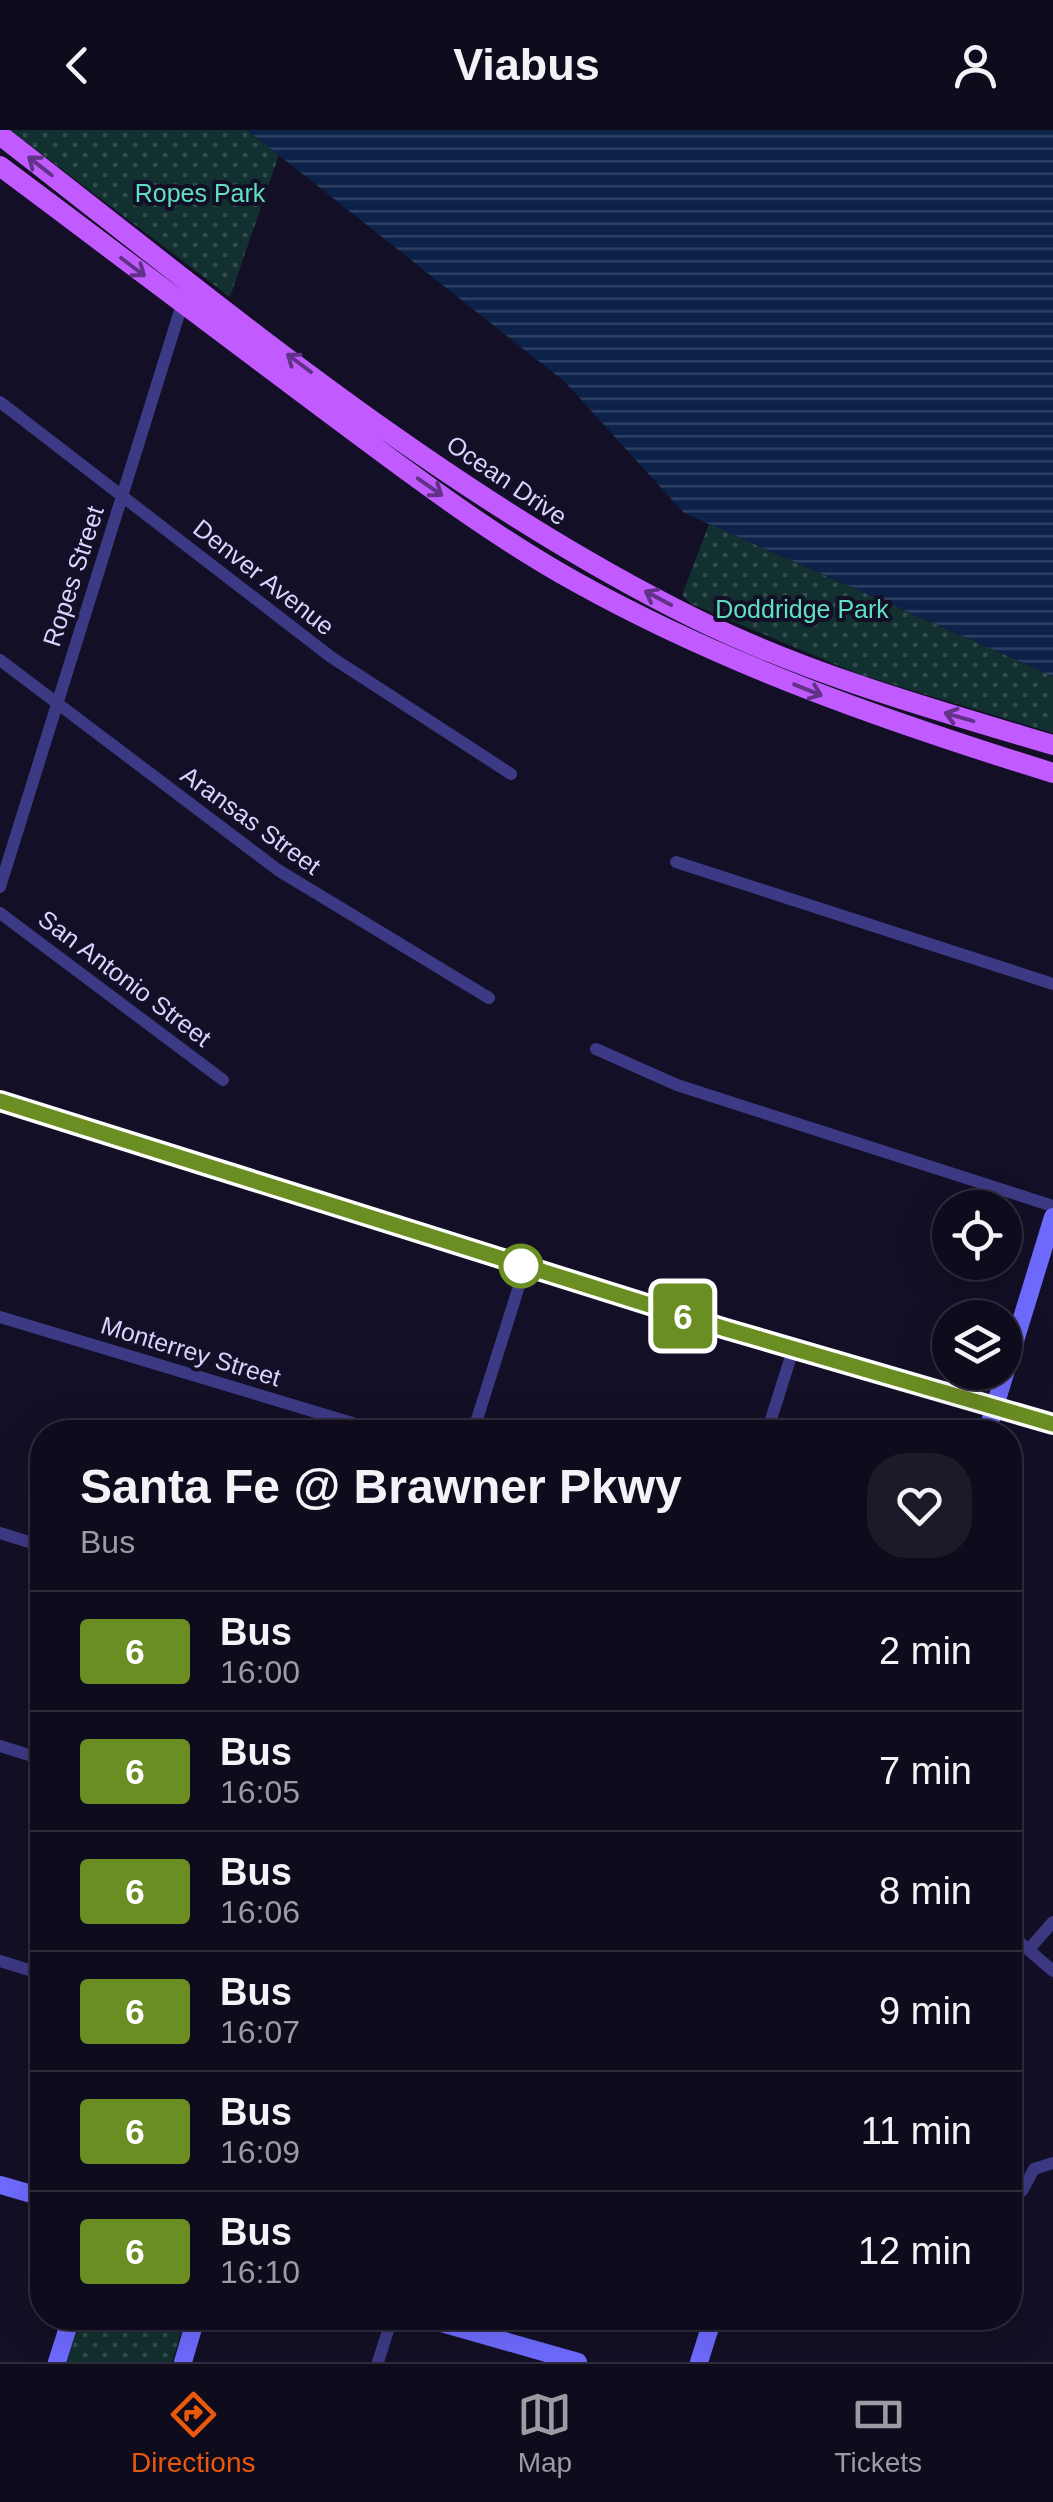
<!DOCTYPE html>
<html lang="en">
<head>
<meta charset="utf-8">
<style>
	:root { --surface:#0e0b1c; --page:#1c1929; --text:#f1f3f6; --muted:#9b9ba3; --line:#2e2b3b; --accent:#ea580c }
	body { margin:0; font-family:Helvetica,sans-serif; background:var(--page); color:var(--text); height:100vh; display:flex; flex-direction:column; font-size:38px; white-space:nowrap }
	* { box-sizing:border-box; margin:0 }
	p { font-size:32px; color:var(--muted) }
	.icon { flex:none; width:55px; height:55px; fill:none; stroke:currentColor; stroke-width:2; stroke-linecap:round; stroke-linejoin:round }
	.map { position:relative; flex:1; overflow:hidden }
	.sheet { position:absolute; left:30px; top:1290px; width:992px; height:910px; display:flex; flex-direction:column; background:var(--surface); border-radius:40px; box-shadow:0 10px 40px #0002,0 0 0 2px var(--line) }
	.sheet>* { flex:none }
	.badge { padding:0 20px; border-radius:8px; font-size:35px; line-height:65px }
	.controls { position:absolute; left:932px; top:1060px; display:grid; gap:20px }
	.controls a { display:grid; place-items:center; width:90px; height:90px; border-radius:50%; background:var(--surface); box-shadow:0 10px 40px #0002,0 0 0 2px var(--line); font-size:50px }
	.map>.badge { position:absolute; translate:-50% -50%; box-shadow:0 0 0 5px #fff }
	.round { display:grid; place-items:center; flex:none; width:105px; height:105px; border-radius:40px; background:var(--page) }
	.overview { display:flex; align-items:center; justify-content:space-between; height:170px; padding:0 50px }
	h1 { font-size:48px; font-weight:700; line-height:75px }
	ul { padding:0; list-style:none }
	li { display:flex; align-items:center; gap:30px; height:120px; padding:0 50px; border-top:2px solid var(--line) }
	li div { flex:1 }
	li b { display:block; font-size:38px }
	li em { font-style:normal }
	li .badge { min-width:110px; font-weight:700; text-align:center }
	header { display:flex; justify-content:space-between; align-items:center; height:130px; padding:0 50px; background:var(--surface); font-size:45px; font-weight:700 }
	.tab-bar { display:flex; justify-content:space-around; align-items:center; height:140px; border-top:2px solid var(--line); background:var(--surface); font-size:28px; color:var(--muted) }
	.tab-bar a { display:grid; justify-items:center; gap:5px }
	.tab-bar .on { color:var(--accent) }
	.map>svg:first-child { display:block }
</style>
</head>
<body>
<header><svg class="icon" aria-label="back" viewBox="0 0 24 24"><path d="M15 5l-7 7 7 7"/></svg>Viabus<svg class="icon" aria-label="person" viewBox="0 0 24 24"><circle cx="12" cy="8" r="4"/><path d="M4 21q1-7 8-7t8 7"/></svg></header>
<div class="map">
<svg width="1053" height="2232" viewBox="0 0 1053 2232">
	<defs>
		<pattern id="grass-dots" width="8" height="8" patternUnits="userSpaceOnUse" patternTransform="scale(2.5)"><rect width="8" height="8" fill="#12302f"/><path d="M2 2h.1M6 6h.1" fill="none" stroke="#344d4e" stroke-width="1.8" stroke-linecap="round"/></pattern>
		<pattern id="water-rules" width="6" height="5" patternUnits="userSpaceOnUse" patternTransform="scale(2.5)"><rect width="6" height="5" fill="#0c2248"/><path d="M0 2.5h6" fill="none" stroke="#2f4163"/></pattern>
	</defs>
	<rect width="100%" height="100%" fill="#130f26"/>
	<path fill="url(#grass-dots)" d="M 10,0 L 247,0 L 279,25 L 230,167 Z
		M 709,394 L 1053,546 L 1053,603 L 858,544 L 691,474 L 682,465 Z
		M 81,2188 L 186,2188 L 172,2232 L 67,2232 Z"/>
	<path fill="url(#water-rules)" d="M 247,0 L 1053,0 L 1053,546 L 684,383 L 565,252 Z"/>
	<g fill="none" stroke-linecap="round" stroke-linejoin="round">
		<path stroke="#3d3a85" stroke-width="12" d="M 0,272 L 331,527 L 511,644
			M 0,530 L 278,740 L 489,868
			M 676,732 L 1053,854
			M 0,757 L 183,171
			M 0,783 L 223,950
			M 596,919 L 677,955 L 1053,1076
			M 0,1187 L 369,1298
			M 473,1302 L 525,1137
			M 767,1302 L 793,1220
			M 0,1403 L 42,1416
			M 0,1616 L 42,1629
			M 1010,1804 L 1053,1841
			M 1030,1818 L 1053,1792
			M 0,1831 L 42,1844
			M 1010,2066 L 1022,2061 L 1034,2039 L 1053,2033
			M 378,2232 L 392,2188"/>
		<path stroke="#6f6bff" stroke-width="18" d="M 0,972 L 793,1220 L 1053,1294
			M 987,1302 L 1053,1087
			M 0,2055 L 42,2067
			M 424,2188 L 578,2232
			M 57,2232 L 71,2188
			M 183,2232 L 196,2188
			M 699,2232 L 713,2188"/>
		<path stroke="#c25bff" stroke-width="20" d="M 0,5 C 222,177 443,364 696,489 C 810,545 932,579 1053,615
			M 0,36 C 107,116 213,197 321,277 C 403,338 486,402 576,452 C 727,536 889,592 1053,643"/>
	</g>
	<defs><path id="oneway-shaft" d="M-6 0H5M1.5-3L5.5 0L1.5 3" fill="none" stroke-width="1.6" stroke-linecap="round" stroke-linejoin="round" transform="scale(2.5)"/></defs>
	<g stroke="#623188">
		<use href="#oneway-shaft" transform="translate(40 36) rotate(-142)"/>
		<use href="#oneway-shaft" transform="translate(133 137) rotate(37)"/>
		<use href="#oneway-shaft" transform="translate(299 233) rotate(-143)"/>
		<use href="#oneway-shaft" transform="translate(430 357) rotate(35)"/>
		<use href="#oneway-shaft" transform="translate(658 468) rotate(-152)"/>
		<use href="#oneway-shaft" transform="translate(808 560) rotate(22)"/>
		<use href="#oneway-shaft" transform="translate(959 587) rotate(-164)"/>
	</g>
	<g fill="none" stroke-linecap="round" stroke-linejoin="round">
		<defs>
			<path id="line" d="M 0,971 L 726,1199 L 1053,1294"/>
		</defs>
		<use href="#line" stroke="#fff" stroke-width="22"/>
		<use href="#line" stroke="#6b8e23" stroke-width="15"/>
	</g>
	<circle fill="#fff" stroke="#6b8e23" stroke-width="5" cx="521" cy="1136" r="20"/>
	<g text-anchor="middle" stroke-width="8" stroke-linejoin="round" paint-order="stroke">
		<g font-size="25" fill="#5fe0c0" stroke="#130f26">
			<text x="200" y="72">Ropes Park</text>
			<text x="802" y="488">Doddridge Park</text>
		</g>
		<g font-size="25" fill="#d9d4ff" stroke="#130f26">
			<text transform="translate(507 350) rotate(34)" y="9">Ocean Drive</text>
			<text transform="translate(73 446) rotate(-72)" y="9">Ropes Street</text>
			<text transform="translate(264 447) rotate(38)" y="9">Denver Avenue</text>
			<text transform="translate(251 690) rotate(36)" y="9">Aransas Street</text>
			<text transform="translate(125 848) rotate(37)" y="9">San Antonio Street</text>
			<text transform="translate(191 1221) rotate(17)" y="9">Monterrey Street</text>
		</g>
	</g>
</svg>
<div class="controls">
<a><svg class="icon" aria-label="locate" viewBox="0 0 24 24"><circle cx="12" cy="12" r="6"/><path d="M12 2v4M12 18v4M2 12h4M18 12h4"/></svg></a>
<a><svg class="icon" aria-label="layers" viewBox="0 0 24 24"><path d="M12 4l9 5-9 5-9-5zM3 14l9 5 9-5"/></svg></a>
</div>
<b class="badge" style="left:683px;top:1186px;background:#6b8e23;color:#fff">6</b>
<section class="sheet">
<div class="overview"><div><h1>Santa Fe @ Brawner Pkwy</h1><p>Bus</p></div><a class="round"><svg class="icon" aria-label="heart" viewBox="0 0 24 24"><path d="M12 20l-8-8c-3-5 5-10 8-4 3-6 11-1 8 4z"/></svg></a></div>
<ul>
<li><span class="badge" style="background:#6b8e23;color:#fff">6</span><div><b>Bus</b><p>16:00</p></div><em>2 min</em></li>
<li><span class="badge" style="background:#6b8e23;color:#fff">6</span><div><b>Bus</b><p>16:05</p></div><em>7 min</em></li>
<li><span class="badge" style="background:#6b8e23;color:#fff">6</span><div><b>Bus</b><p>16:06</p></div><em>8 min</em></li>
<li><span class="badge" style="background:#6b8e23;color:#fff">6</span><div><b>Bus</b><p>16:07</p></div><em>9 min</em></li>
<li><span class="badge" style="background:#6b8e23;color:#fff">6</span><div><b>Bus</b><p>16:09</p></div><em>11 min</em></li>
<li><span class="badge" style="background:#6b8e23;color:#fff">6</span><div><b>Bus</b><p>16:10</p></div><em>12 min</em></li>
</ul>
</section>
</div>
<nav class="tab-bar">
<a class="on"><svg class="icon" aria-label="directions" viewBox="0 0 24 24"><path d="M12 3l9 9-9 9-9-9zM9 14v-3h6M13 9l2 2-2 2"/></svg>Directions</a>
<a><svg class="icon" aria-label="map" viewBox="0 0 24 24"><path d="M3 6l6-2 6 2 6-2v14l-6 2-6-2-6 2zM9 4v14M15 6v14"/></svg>Map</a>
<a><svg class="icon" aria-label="tickets" viewBox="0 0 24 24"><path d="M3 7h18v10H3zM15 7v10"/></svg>Tickets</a>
</nav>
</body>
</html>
